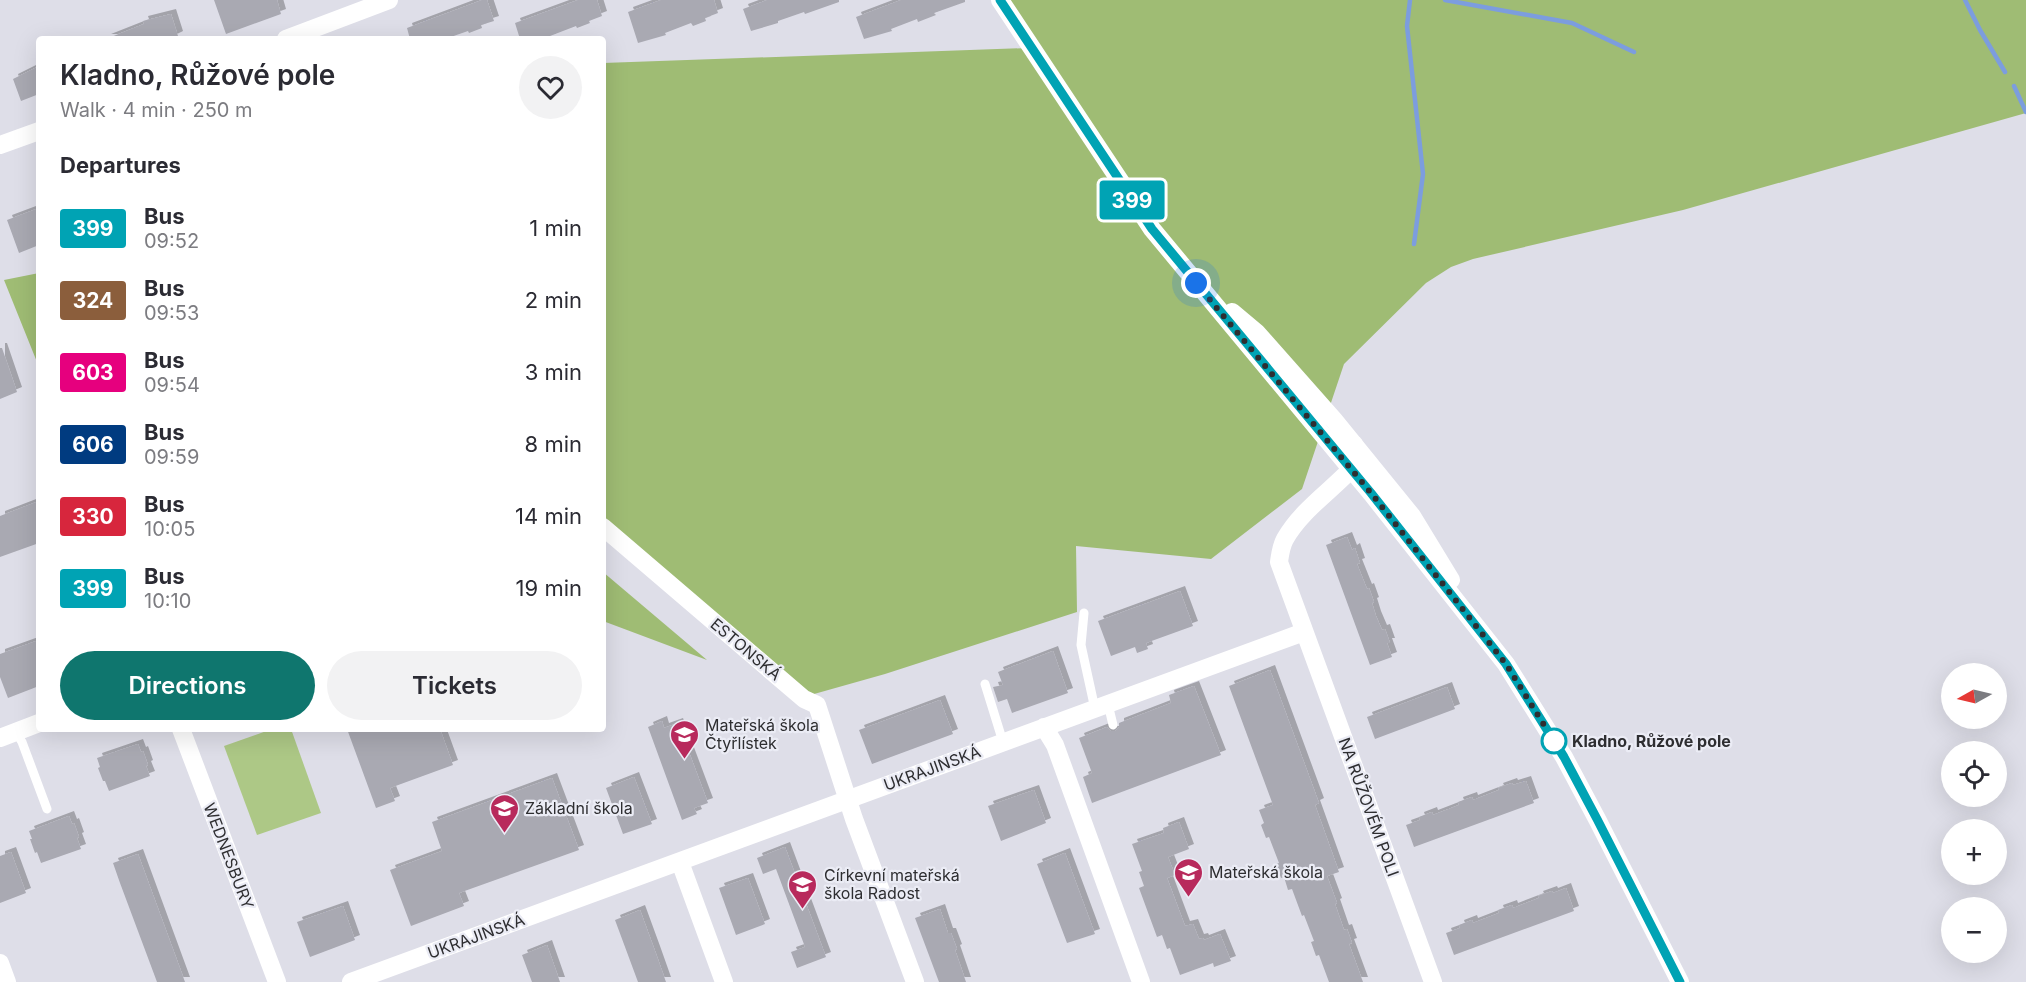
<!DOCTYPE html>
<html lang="en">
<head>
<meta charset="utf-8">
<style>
	:root { --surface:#fff; --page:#f2f2f3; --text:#2b2b33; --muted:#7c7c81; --accent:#0f766e }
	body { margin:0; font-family:Inter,sans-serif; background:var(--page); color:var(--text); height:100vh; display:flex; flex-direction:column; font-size:22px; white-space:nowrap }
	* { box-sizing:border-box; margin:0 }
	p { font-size:20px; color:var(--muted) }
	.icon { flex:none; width:33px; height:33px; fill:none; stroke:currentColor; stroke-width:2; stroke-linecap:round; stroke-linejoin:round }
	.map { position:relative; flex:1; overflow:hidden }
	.details { position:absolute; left:36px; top:36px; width:570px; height:696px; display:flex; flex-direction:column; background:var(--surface); border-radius:6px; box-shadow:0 6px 24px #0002 }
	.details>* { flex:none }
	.badge { padding:0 12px; border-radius:4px; font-size:21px; line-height:39px }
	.needle { width:39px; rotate:262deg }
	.tools { position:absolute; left:1941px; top:663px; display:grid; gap:12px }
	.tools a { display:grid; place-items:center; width:66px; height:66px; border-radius:50%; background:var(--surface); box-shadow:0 6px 24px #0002; font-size:30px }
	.you { position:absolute; width:30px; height:30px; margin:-15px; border:4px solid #fff; border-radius:50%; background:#1a73e8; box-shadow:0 0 0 9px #1a73e833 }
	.map>.badge { position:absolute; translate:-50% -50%; box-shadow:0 0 0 3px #fff }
	h2 { padding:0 24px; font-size:22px; line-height:54px }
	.round { display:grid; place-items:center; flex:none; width:63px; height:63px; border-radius:32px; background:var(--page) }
	.overview { display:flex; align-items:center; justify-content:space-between; height:102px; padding:0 24px }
	h1 { font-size:28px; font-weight:600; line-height:45px }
	.cta { display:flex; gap:12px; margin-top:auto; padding:12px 24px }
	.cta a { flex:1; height:69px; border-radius:36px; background:var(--accent); color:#fff; font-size:24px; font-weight:600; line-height:69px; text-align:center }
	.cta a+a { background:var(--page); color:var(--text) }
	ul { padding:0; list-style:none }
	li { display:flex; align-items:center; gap:18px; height:72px; padding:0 24px }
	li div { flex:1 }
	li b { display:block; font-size:22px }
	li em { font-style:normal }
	li .badge { min-width:66px; font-weight:700; text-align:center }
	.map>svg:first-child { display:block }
</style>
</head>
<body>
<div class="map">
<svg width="2026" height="982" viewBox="0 0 2026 982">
	<defs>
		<filter id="shadow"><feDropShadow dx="5" dy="-5" stdDeviation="0" flood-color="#0004"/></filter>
	</defs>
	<rect width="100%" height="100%" fill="#dedee8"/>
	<path fill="#adc886" d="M 272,729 L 291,729 L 321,813 L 257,835 L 224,746 Z"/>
	<path fill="#9fbc74" d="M 1005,0 L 2026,0 L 2026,113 L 1683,210 L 1473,259 L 1451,267 L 1426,283 L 1344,364 L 1302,489 L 1211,559 L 1076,546 L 1077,612 L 885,674 L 807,696 L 603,521 L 603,63 L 1028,48 Z
		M 39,273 L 39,367 L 4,280 Z
		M 603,572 L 707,660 L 603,621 Z"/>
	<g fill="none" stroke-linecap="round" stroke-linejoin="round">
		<path stroke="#7c9dde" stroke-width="4.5" d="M 1410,0 L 1407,26 L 1423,174 L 1414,244
			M 1445,0 L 1572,23 L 1634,52
			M 1965,0 L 1980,30 L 2005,72
			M 2014,86 L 2026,112"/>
	</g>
	<path fill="#a9a9b2" filter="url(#shadow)" d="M 214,0 L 277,0 L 281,14 L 226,34 Z
		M 482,0 L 487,0 L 494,21 L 481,25 L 482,28 L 469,33 L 468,31 L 445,39 L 410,39 L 407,28 Z
		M 578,0 L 597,0 L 602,16 L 589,21 L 590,23 L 577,28 L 576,26 L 550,36 L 551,39 L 520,39 L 515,23 Z
		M 661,0 L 714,0 L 718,13 L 705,18 L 706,21 L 693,26 L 691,23 L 665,33 L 666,35 L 638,43 L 628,12 Z
		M 767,0 L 839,0 L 839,2 L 805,14 L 804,12 L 778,21 L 778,23 L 751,31 L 743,9 Z
		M 901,0 L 965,0 L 965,2 L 934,13 L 936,15 L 918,22 L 917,19 L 891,29 L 892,31 L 864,39 L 856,17 Z
		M 171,14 L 178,36 L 172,39 L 106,39 L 144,24 L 143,21 Z
		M 39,66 L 39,94 L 21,101 L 13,79 Z
		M 39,208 L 39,245 L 19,253 L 7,220 Z
		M 0,348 L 2,348 L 17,392 L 0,399 Z
		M 39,501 L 39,543 L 0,557 L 0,516 Z
		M 1347,537 L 1352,550 L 1355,548 L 1360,563 L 1357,564 L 1367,589 L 1369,588 L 1374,602 L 1372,603 L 1376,616 L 1382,630 L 1385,629 L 1390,643 L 1387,643 L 1392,657 L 1370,665 L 1326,545 Z
		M 1180,591 L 1193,626 L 1146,643 L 1148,649 L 1137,653 L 1135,647 L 1111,656 L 1098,621 Z
		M 39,640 L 39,686 L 8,698 L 0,677 L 0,654 Z
		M 1053,651 L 1068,693 L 1012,713 L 1007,699 L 998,702 L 993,687 L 1003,685 L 998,672 Z
		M 1270,670 L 1319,803 L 1315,805 L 1339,872 L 1327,876 L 1337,903 L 1335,904 L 1344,930 L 1347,929 L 1352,943 L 1349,944 L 1363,982 L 1329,982 L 1319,955 L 1316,956 L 1311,942 L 1314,941 L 1304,915 L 1302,916 L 1292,889 L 1288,890 L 1284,877 L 1281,878 L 1276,864 L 1279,863 L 1269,837 L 1266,838 L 1261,825 L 1264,823 L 1259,810 L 1273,805 L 1229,686 Z
		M 1194,686 L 1221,755 L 1092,803 L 1083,777 L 1092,773 L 1079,738 L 1107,727 L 1111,731 L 1115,731 L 1119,727 L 1119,723 L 1171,703 L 1169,695 Z
		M 1447,687 L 1455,709 L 1375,739 L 1367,717 Z
		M 940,700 L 953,734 L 872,764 L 859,730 Z
		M 662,721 L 664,728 L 678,723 L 708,803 L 694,808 L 697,814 L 682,820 L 648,727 Z
		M 347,729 L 440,729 L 453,765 L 390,788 L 395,801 L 376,808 Z
		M 138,744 L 141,752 L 143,751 L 148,765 L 146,766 L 150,776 L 109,791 L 105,781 L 103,781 L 98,768 L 100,767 L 97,758 Z
		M 634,777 L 652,824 L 623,834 L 606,788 Z
		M 552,778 L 579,850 L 459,893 L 464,906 L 411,926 L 390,870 L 442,851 L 432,822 Z
		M 1526,781 L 1534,803 L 1414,847 L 1406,825 L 1420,820 L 1419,817 L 1432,812 L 1433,815 L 1459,805 L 1458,802 L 1472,797 L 1473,800 L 1499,790 L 1498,788 L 1512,783 L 1513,785 Z
		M 1034,790 L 1046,823 L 1001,841 L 988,806 Z
		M 69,816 L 72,824 L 74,823 L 79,837 L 77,838 L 81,849 L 41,863 L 37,852 L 35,853 L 30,839 L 32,839 L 29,831 Z
		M 1179,822 L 1189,849 L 1168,857 L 1175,875 L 1167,878 L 1185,926 L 1193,924 L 1199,939 L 1203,938 L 1204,940 L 1220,934 L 1231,961 L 1214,967 L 1213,963 L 1180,975 L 1170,948 L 1167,949 L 1162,935 L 1157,937 L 1139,888 L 1144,886 L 1139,872 L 1142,871 L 1132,844 L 1164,833 L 1163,828 Z
		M 785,847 L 826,957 L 797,968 L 791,952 L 805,947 L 776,869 L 763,874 L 757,858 Z
		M 11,852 L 26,893 L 0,903 L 0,856 Z
		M 1065,853 L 1095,934 L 1067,943 L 1037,864 Z
		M 138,854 L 185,982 L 157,982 L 120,883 L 113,863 Z
		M 748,878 L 765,924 L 736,935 L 719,888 Z
		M 1566,888 L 1574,911 L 1454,955 L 1446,933 L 1460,928 L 1459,925 L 1472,920 L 1473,923 L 1499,913 L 1498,910 L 1512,905 L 1513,908 L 1539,898 L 1538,896 L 1552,891 L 1553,893 Z
		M 343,906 L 355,940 L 310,957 L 297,922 Z
		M 940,909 L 948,933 L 951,933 L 957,949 L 955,950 L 966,982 L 939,982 L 915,918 Z
		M 640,910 L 655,951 L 666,982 L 638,982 L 615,920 Z
		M 547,945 L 560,982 L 532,982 L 522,955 Z"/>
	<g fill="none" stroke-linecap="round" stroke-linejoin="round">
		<path stroke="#fff" stroke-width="9" d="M 1084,613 L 1081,645 L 1095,709
			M 985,684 L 1003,742
			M 1108,704 L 1113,725
			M 16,732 L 22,742 L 47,809"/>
		<path stroke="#fff" stroke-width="18" d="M 1000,0 L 1152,229 L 1371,493 L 1506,664 L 1564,757 L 1597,819 L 1680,982
			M 286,39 L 389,0
			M 0,145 L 39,131
			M 1232,312 L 1257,333 L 1334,420 L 1412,516 L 1451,580
			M 1354,444 L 1356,464 C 1334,489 1302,509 1285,539 C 1281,546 1280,555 1279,562 L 1433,982
			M 603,527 L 804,699 L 817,705 L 854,819 L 915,982
			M 1044,727 L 1055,745 L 1141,982
			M 181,729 L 277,982
			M 0,738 L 39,723
			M 680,862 L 724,982
			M 0,963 L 7,982
			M 351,982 L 1304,632"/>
	</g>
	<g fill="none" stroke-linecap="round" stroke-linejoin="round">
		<defs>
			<path id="line" d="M 1000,0 L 1152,229 L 1371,493 L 1506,664 L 1564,757 L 1597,819 L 1680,982"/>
		</defs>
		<use href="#line" stroke="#fff" stroke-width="14"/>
		<use href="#line" stroke="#00a3b4" stroke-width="9"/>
		<path stroke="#2e2e31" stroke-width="6" stroke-dasharray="0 10.8" d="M 1196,283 L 1371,493 L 1506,664 L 1554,741"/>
	</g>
	<defs>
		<symbol id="school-pin" viewBox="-11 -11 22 30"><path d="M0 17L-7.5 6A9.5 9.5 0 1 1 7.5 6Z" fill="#b82a5c" stroke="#ebecf5"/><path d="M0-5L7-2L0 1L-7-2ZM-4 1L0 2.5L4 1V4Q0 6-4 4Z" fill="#fff"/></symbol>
	</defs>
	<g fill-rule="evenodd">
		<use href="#school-pin" x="668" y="718" width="33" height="45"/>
		<use href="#school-pin" x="488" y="792" width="33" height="45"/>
		<use href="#school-pin" x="1172" y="856" width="33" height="45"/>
		<use href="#school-pin" x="786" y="868" width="33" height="45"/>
	</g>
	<circle fill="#fff" stroke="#00a3b4" stroke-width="3" cx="1554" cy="741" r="12"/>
	<g text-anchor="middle" stroke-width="4.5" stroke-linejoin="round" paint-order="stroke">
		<g font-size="16" fill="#2e2e31" stroke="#ebecf5">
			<text transform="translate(746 649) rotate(40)" y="6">ESTONSKÁ</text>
			<text transform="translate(932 768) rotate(-20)" y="6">UKRAJINSKÁ</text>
			<text transform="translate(1369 807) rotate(70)" y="6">NA RŮŽOVÉM POLI</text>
			<text transform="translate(229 856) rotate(69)" y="6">WEDNESBURY</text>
			<text transform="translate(476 936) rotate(-20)" y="6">UKRAJINSKÁ</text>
		</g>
		<g font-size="16" fill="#2e2e31" stroke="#ebecf5" text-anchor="start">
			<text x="705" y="731">Mateřská škola<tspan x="705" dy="18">Čtyřlístek</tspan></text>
			<text x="525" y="814">Základní škola</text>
			<text x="1209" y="878">Mateřská škola</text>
			<text x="824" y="881">Církevní mateřská<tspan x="824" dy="18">škola Radost</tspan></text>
		</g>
		<g font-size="16" font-weight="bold" fill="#2e2e31" stroke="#ebecf5" text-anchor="start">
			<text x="1572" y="747">Kladno, Růžové pole</text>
		</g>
	</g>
</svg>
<div class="tools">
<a><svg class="needle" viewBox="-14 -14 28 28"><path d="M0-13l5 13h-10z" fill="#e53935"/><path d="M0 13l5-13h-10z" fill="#7c7c81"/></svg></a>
<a><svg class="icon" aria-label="locate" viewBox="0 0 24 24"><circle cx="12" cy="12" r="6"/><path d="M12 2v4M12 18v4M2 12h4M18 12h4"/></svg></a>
<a>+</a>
<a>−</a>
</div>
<div class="you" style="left:1196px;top:283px"></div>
<b class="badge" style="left:1132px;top:200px;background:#00a3b4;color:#fff">399</b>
<section class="details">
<div class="overview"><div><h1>Kladno, Růžové pole</h1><p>Walk · 4 min · 250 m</p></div><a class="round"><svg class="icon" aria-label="heart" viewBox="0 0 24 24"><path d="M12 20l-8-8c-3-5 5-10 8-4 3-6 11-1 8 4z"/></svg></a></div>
<h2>Departures</h2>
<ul>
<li><span class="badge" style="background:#00a3b4;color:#fff">399</span><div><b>Bus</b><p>09:52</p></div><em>1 min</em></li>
<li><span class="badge" style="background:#8b5e3c;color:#fff">324</span><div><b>Bus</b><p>09:53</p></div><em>2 min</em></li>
<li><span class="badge" style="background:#e6007e;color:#fff">603</span><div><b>Bus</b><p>09:54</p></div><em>3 min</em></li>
<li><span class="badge" style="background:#003b80;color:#fff">606</span><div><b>Bus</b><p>09:59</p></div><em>8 min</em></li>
<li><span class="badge" style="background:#d7263d;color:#fff">330</span><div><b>Bus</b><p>10:05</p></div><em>14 min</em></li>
<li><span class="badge" style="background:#00a3b4;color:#fff">399</span><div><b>Bus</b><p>10:10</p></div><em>19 min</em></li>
</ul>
<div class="cta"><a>Directions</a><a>Tickets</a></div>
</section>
</div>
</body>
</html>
